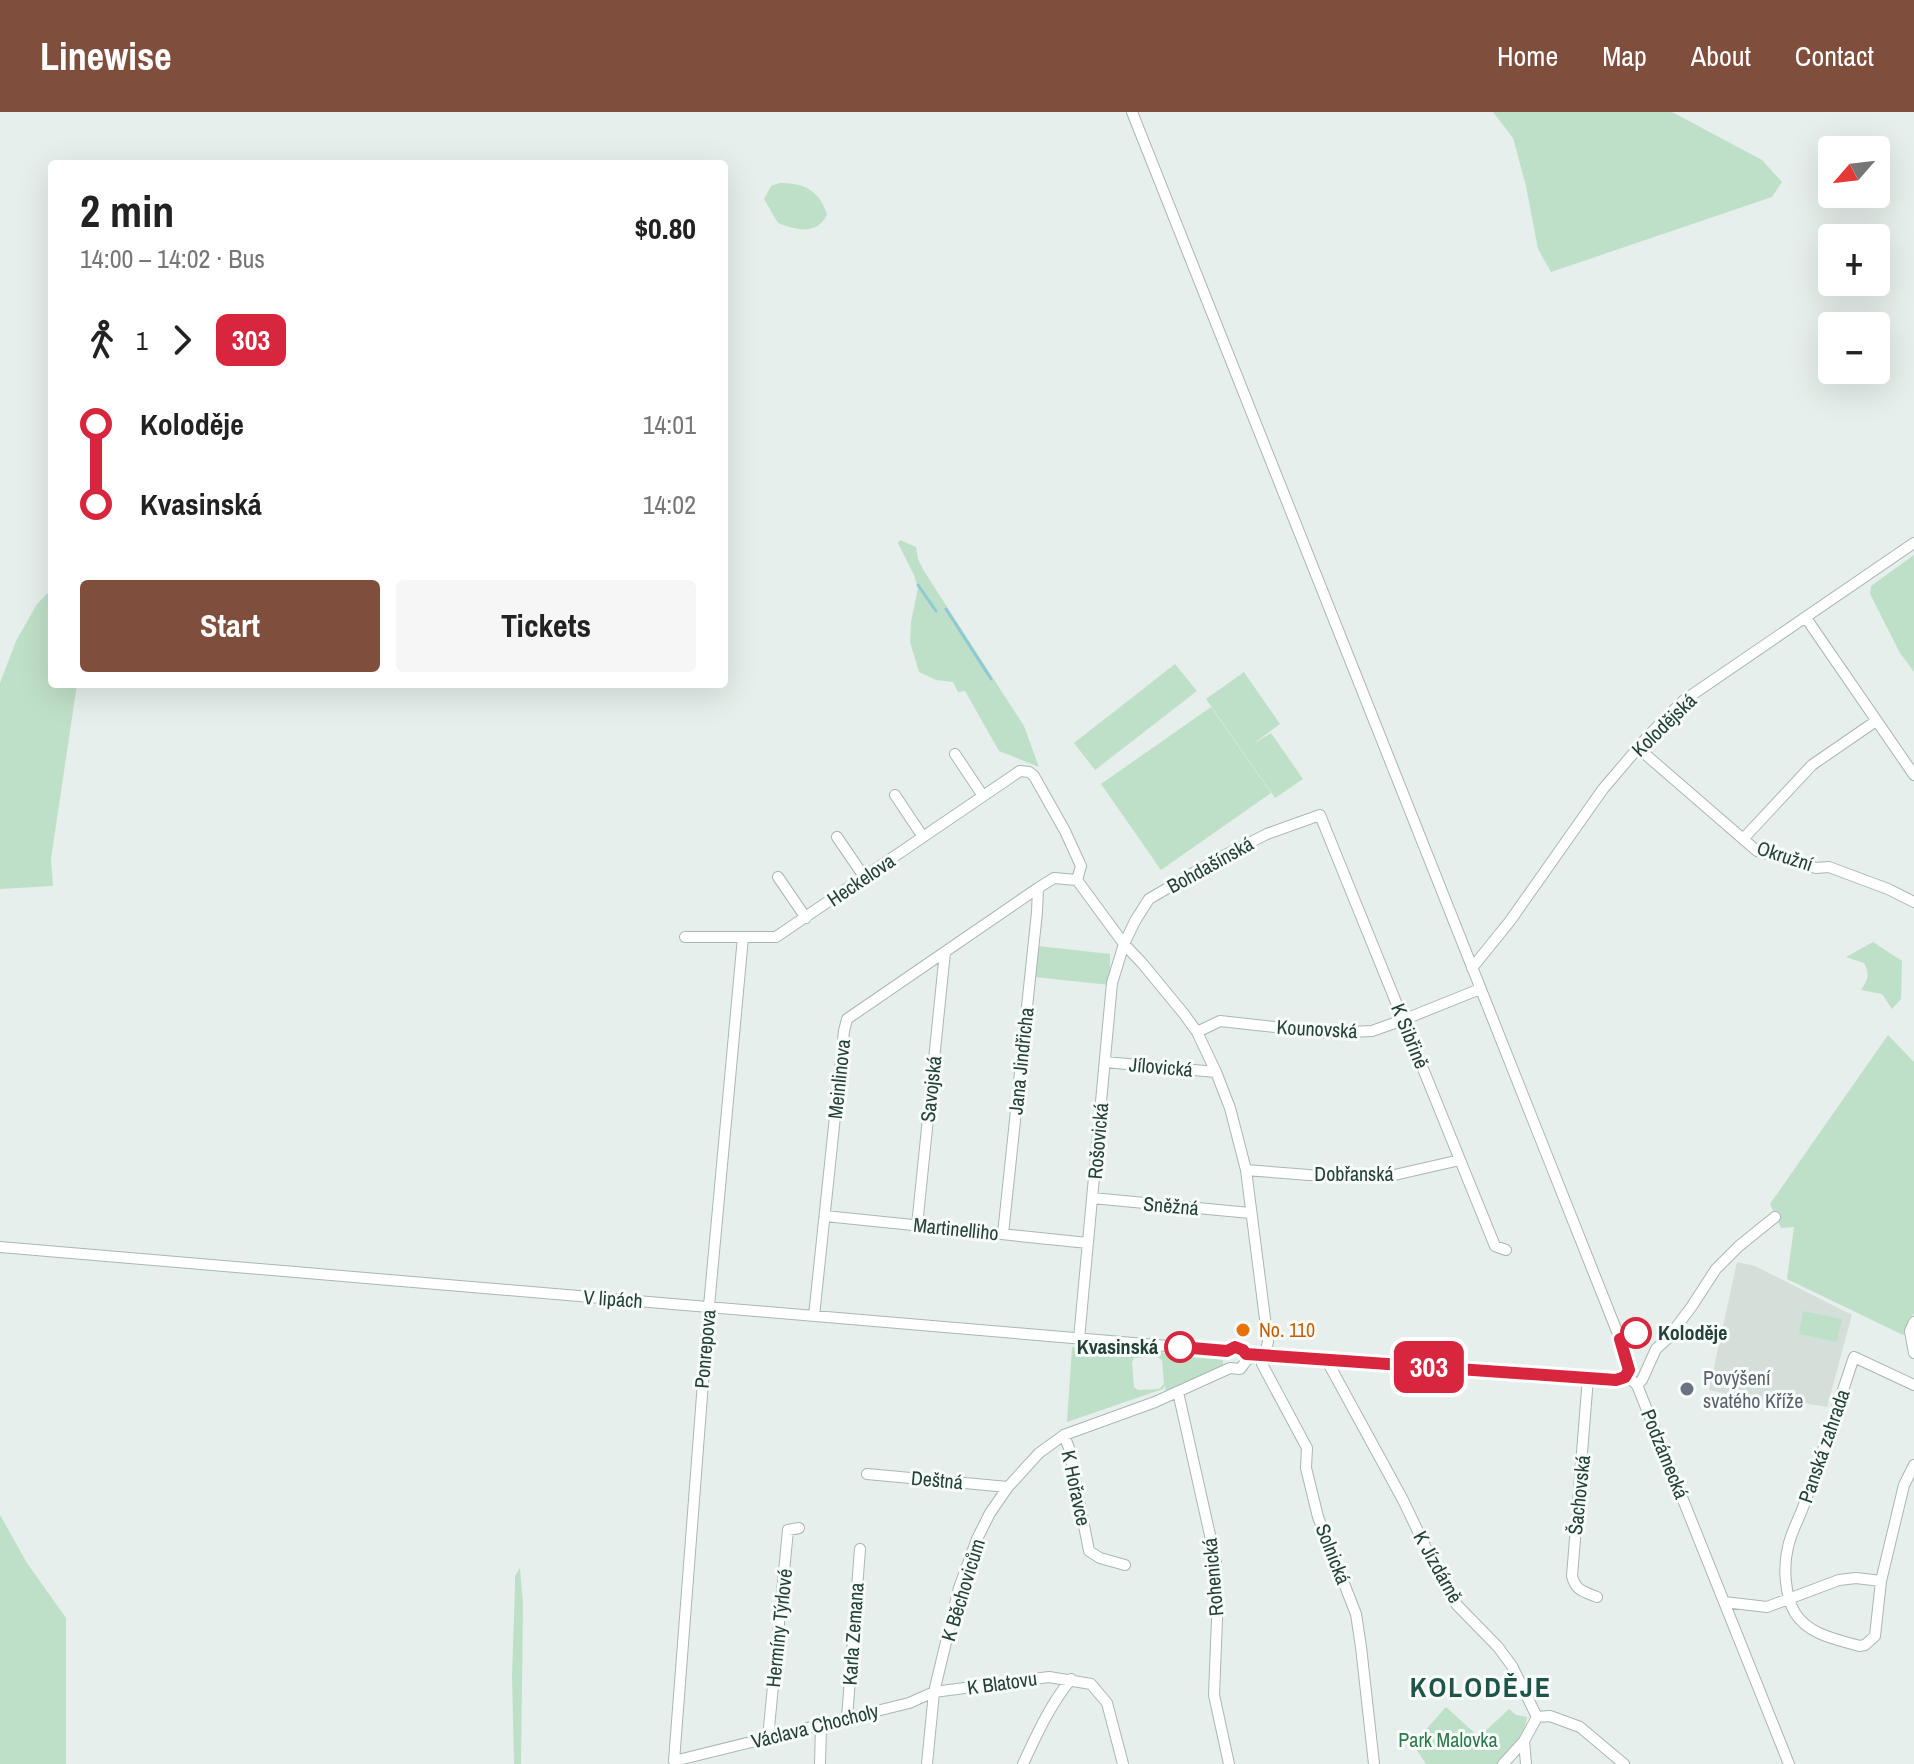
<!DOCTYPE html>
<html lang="en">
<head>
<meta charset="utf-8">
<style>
	:root { --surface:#fff; --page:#f6f6f6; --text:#222; --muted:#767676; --accent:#804e3d }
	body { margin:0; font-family:"Archivo Narrow",sans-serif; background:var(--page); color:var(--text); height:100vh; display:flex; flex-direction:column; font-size:30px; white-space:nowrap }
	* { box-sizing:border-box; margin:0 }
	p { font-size:26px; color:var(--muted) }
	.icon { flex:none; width:44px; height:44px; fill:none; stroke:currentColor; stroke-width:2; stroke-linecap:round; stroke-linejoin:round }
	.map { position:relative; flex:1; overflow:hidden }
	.drawer { position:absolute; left:48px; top:48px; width:680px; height:528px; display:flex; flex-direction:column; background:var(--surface); border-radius:8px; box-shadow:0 8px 32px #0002 }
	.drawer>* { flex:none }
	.badge { padding:0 16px; border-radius:12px; font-size:28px; line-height:52px }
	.needle { width:52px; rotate:242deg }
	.tools { position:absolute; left:1818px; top:24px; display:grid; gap:16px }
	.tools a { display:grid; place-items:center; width:72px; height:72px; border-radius:8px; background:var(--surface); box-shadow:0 8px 32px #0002; font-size:40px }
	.map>.badge { position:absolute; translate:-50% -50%; box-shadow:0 0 0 4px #fff }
	.legs { display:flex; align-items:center; gap:12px; height:88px; padding:0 32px; font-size:26px }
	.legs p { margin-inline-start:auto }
	.summary { display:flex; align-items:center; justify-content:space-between; height:136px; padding:0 32px }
	h1 { font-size:44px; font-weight:800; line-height:60px }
	.button { display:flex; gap:16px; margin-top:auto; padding:16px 32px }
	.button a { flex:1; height:92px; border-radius:8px; background:var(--accent); color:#fff; font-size:32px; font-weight:800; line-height:92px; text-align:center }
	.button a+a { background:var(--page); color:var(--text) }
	ul { padding:0 32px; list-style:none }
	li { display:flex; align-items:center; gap:28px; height:80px; font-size:30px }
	li i { display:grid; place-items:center; width:12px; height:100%; margin:0 10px; background:currentColor }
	li i::after { content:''; width:20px; height:20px; margin:-10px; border:6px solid; border-radius:50%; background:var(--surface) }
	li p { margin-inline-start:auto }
	li:first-child i { background:linear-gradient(#0000 50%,currentColor 0) }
	li:last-child i { background:linear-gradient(currentColor 50%,#0000 0) }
	header { display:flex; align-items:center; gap:48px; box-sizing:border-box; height:112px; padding:0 40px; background:var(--accent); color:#fff }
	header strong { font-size:38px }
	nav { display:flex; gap:44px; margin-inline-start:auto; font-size:28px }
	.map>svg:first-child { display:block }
</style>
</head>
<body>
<header>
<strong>Linewise</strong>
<nav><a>Home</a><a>Map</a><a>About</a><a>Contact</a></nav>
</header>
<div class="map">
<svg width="1914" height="1652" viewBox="0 0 1914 1652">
	<rect width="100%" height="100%" fill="#e6efeb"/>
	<path fill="#d4dfda" d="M 1737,1150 L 1755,1154 L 1852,1203 L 1827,1295 L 1774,1286 L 1772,1291 L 1709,1278 Z"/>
	<path fill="#bfe0c8" d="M 1493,0 L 1672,0 L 1762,48 L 1782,70 L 1772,85 L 1551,160 L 1538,137 L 1526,74 L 1513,26 Z
		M 780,71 C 804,71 819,78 827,102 C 818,124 796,118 778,111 L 764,87 L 771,74 Z
		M 900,428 L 916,435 L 918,447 L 924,459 L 1024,614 L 1039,655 L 999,639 L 965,579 L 958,580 L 953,570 L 936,568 L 919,560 L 910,530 L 911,510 L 918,476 L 914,463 L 898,431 Z
		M 1914,443 L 1914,560 L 1900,541 L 1870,482 L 1871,474 Z
		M 52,477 L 52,572 L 77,572 L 51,747 L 53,774 L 0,777 L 0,571 L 16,529 L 37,492 Z
		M 1175,552 L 1197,579 L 1095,658 L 1074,631 Z
		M 1244,560 L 1280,612 L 1253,632 L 1271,621 L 1303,667 L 1275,686 L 1206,587 Z
		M 1211,595 L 1271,681 L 1161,758 L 1101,672 Z
		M 1873,830 L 1902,849 L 1901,887 L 1892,897 L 1882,882 L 1861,878 C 1868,868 1870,862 1864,851 L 1846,845 Z
		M 1038,834 L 1110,842 L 1110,873 L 1034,865 Z
		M 1888,923 L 1914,950 L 1914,1201 L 1903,1223 L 1787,1167 L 1794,1115 L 1781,1116 L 1770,1092 Z
		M 1803,1199 L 1842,1207 L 1837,1230 L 1799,1222 Z
		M 1072,1235 L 1145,1241 L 1145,1245 L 1134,1246 L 1132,1250 L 1134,1275 L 1138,1278 L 1159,1277 L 1164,1272 L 1162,1248 L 1156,1244 L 1149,1245 L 1149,1239 L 1223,1247 L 1223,1253 L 1166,1279 L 1165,1274 L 1163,1277 L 1067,1310 Z
		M 0,1403 L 27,1451 L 66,1506 L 66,1652 L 0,1652 Z
		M 520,1456 L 523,1492 L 521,1652 L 514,1652 L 512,1563 L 515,1475 L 515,1464 Z
		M 1446,1595 L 1479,1625 L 1509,1597 L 1516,1603 L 1527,1605 C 1525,1623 1510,1640 1497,1652 L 1426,1652 L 1413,1632 Z"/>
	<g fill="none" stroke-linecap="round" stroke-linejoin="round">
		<path stroke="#8ec9d4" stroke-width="3" d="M 918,473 L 936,499
			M 946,497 L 991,567"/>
		<defs>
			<path id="minor" d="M 1132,0 L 1620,1227 L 1628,1254 L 1626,1263
				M 1806,506 L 1914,663
				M 1638,636 L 1757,739 L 1816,756 L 1829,755 L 1888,777 L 1914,790
				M 955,642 L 983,684
				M 895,683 L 923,725
				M 837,725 L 865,766
				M 1743,727 L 1812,653 L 1876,609
				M 778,765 L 806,806
				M 1077,768 L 1124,832 L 1142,851 L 1184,902 L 1197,920 L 1216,960 L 1230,996 L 1246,1058 L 1268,1230 L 1262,1252 L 1307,1336 L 1306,1356 L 1318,1405 L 1356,1502 L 1361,1535 L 1374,1652
				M 685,825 L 776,825 L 1020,659 L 1029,660 L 1034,664 L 1065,719 L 1081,754 L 1077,768
				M 743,825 L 708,1205 L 674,1649 L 909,1591 L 934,1580 L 1049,1565 L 1091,1572 L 1107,1591 L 1123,1652
				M 1472,856 L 1510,809 L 1603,677 L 1649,623 L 1683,589 L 1914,431
				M 1197,920 L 1220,909 L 1329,921 L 1372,919 L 1403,908 L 1480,877
				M 1105,950 L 1216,960
				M 1246,1058 L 1309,1063 L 1390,1064 L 1460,1048
				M 1092,1086 L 1250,1101
				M 825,1104 L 1088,1131
				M 917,1114 L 945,840
				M 1003,1122 L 1037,800 L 1038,776
				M 0,1135 L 1227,1239 L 1235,1235 L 1245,1240 L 1247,1248
				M 814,1204 L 844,919 L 847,907 L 1038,776 L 1054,766 L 1077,768
				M 1914,1210 L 1910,1219 L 1914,1241
				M 1079,1227 L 1112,871 L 1124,832 L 1135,809 L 1149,787 L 1221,745 L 1267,722 L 1320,703 L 1495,1134 L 1506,1138
				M 1259,1242 L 1616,1268 L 1626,1263
				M 1326,1247 L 1403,1388 L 1446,1478 L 1457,1493 L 1498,1535 L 1512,1554 L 1537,1605
				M 1626,1263 L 1637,1273 L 1789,1652
				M 1588,1266 L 1572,1464 C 1575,1478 1584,1480 1597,1485
				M 1637,1273 L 1642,1268 L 1656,1237 L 1668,1226 L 1692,1194 L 1716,1157 L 1739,1134 L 1775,1105
				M 1914,1273 L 1854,1245 C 1838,1293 1822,1342 1805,1390 C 1800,1405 1791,1420 1788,1435 C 1783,1455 1785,1484 1795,1501 C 1809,1523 1836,1527 1859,1534 L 1865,1533 L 1875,1524 L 1881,1469 L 1904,1373 L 1914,1353
				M 1178,1280 L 1216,1450 L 1217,1507 L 1214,1583 L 1229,1652
				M 1064,1323 L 1069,1336 L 1089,1439 L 1100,1446 L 1125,1453
				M 867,1362 L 1008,1375
				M 1724,1490 L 1767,1495 L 1839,1468 L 1856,1466 L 1881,1469
				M 1537,1605 L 1550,1604 L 1580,1615 L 1624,1652
				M 847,1606 L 860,1437
				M 768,1626 L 788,1418 L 799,1416
				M 820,1652 L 821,1613
				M 927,1652 L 934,1580 L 959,1476 L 977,1427 L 990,1401 L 1008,1375 L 1039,1341 L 1064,1323 L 1155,1290 L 1230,1256 L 1240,1257 L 1247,1248 L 1259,1242
				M 1023,1652 C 1037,1622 1050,1593 1071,1567
				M 1503,1652 L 1524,1629
				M 1526,1652 L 1524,1629 L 1537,1605"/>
		</defs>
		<use href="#minor" stroke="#a8b8b2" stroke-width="12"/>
		<use href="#minor" stroke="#fff" stroke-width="10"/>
	</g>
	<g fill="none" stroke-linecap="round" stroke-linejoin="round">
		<defs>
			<path id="line-1" d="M 1180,1235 L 1227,1239 L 1235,1235 L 1243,1238 L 1246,1242 L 1616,1268 L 1625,1265 L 1629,1258 L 1620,1227 L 1636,1221"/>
		</defs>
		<use href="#line-1" stroke="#fff" stroke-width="18"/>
		<use href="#line-1" stroke="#d7263d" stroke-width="12"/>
	</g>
	<circle fill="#e8710a" stroke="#f7fbf9" stroke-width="3" cx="1243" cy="1218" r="8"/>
	<g fill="#fff" stroke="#d7263d" stroke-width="4">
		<circle cx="1636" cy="1221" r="14"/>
		<circle cx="1180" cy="1235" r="14"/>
	</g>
	<circle fill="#6b7280" stroke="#f7fbf9" stroke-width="3" cx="1687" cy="1277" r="8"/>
	<g text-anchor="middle" stroke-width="6" stroke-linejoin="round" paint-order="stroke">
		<g font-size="20" fill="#24423a" stroke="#f7fbf9">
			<text transform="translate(1664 613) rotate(-44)" y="7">Kolodějská</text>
			<text transform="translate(1785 744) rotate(18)" y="7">Okružní</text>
			<text transform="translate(1210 753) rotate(-29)" y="7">Bohdašínská</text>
			<text transform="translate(861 768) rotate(-34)" y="7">Heckelova</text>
			<text transform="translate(1317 917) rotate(3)" y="7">Kounovská</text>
			<text transform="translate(1410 924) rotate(68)" y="7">K Sibřině</text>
			<text transform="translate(1021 949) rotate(-84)" y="7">Jana Jindřicha</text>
			<text transform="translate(1161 955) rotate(5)" y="7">Jílovická</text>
			<text transform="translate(839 967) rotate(-84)" y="7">Meinlinova</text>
			<text transform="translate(931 977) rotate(-84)" y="7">Savojská</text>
			<text transform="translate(1098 1029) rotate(-85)" y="7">Rošovická</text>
			<text x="1354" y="1069">Dobřanská</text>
			<text transform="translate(1171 1094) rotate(5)" y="7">Sněžná</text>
			<text transform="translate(956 1117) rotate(6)" y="7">Martinelliho</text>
			<text transform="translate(613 1187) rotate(4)" y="7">V lipách</text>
			<text transform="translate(705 1237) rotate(-85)" y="7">Ponrepova</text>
			<text transform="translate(1824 1334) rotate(-71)" y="7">Panská zahrada</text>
			<text transform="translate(1665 1342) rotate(68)" y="7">Podzámecká</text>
			<text transform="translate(937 1368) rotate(5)" y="7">Deštná</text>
			<text transform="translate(1076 1376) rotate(78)" y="7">K Hořavce</text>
			<text transform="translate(1579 1383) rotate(-84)" y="7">Šachovská</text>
			<text transform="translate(1333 1442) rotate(69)" y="7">Solnická</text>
			<text transform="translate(1438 1455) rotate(61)" y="7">K Jízdárně</text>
			<text transform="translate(1213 1465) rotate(-95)" y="7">Rohenická</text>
			<text transform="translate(963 1478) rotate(-73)" y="7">K Běchovicům</text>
			<text transform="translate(779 1516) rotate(-84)" y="7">Hermíny Týrlové</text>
			<text transform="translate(853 1522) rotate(-86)" y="7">Karla Zemana</text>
			<text transform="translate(1002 1571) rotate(-8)" y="7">K Blatovu</text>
			<text transform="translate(815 1614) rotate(-14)" y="7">Václava Chocholy</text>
		</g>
		<g font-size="20" fill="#c56008" stroke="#f7fbf9" text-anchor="start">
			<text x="1259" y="1225">No. 110</text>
		</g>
		<g font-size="20" font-weight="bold" fill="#24423a" stroke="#f7fbf9" text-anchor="start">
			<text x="1658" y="1228">Koloděje</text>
			<text x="1158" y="1242" text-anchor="end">Kvasinská</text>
		</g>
		<g font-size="20" fill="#5b616d" stroke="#f7fbf9" text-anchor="start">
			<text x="1703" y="1273">Povýšení<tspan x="1703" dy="23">svatého Kříže</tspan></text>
		</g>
		<g font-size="20" fill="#2d7a4b" stroke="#f7fbf9">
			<text x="1448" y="1635">Park Malovka</text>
		</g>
		<g font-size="28" font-weight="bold" letter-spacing="2" fill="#1f5548" stroke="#f7fbf9">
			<text x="1481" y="1585">KOLODĚJE</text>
		</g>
	</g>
</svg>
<div class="tools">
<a><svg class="needle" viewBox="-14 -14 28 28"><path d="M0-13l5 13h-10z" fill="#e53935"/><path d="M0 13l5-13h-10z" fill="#767676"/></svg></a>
<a>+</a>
<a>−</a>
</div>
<b class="badge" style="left:1429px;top:1255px;background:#d7263d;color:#fff">303</b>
<section class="drawer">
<div class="summary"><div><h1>2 min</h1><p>14:00 – 14:02 · Bus</p></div><b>$0.80</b></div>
<div class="legs"><svg class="icon" aria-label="walk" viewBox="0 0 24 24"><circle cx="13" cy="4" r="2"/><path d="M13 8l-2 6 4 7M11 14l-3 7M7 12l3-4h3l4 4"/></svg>1<svg class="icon" aria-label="forward" viewBox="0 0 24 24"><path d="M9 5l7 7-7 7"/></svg><b class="badge" style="background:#d7263d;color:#fff">303</b></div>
<ul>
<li><i style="color:#d7263d"></i><b>Koloděje</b><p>14:01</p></li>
<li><i style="color:#d7263d"></i><b>Kvasinská</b><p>14:02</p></li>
</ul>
<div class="button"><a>Start</a><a>Tickets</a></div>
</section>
</div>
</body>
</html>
